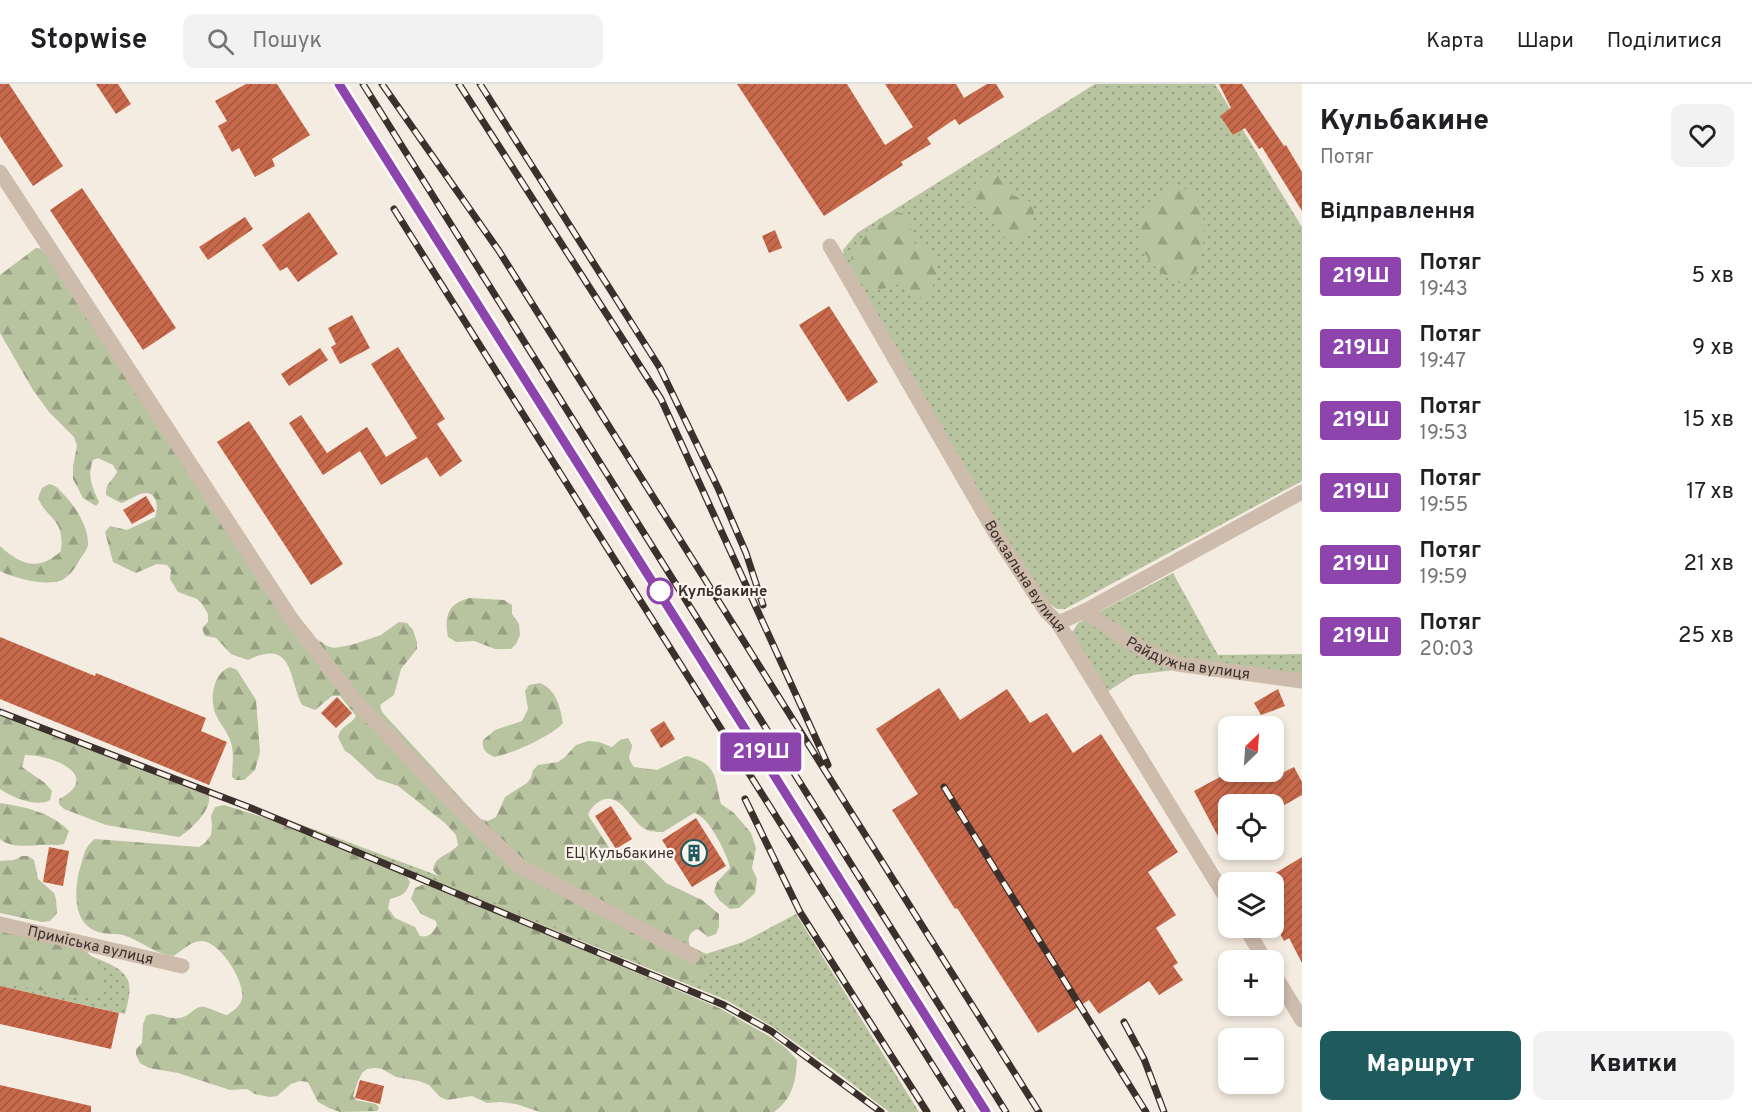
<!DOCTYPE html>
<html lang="uk">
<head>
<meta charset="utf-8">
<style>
	:root { --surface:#fff; --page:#f2f2f2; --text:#202124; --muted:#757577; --line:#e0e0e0; --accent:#1f5a5e }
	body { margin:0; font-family:Overpass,sans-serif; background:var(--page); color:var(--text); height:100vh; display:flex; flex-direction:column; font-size:22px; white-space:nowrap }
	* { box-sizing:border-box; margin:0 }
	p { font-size:20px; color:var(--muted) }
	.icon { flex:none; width:33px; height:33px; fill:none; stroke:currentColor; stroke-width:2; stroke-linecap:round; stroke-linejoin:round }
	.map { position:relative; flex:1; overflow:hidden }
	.drawer { display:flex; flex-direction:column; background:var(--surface); width:450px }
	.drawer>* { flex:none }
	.badge { padding:0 12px; border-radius:4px; font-size:21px; line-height:39px }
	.needle { width:39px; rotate:25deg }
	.controls { position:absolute; left:1218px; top:632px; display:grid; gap:12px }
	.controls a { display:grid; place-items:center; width:66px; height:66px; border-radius:12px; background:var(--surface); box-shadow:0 3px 9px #0003; font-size:30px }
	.map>.badge { position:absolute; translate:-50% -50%; box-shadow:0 0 0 3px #fff }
	h2 { padding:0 18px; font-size:22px; line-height:54px }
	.round { display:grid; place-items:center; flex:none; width:63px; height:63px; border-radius:12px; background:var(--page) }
	.headline { display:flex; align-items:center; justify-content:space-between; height:102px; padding:0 18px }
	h1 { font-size:28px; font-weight:800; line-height:45px }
	.action { display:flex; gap:12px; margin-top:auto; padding:12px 18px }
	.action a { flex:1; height:69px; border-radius:12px; background:var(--accent); color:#fff; font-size:24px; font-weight:800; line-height:69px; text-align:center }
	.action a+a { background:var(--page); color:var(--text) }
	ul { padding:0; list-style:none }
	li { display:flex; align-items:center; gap:18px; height:72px; padding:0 18px }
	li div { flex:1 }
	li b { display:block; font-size:22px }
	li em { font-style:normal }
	li .badge { min-width:66px; font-weight:700; text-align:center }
	header { display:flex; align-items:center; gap:36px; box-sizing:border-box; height:84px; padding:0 30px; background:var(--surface); border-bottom:2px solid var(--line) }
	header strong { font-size:28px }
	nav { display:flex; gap:33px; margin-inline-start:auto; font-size:21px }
	.search { width:420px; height:54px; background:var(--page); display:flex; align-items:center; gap:15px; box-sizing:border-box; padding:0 21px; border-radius:12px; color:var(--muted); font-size:22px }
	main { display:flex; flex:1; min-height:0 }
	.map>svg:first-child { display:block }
</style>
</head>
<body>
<header>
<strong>Stopwise</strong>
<div class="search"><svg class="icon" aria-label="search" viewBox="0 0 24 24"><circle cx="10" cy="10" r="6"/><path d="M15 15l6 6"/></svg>Пошук</div>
<nav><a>Карта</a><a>Шари</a><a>Поділитися</a></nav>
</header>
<main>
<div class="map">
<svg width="1302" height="1028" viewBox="0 0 1302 1028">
	<defs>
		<pattern id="grass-dots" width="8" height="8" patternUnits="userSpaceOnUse" patternTransform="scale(1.5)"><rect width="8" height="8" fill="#b8c4a0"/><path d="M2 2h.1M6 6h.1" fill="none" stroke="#97a083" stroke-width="1.8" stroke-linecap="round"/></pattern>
		<pattern id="forest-firs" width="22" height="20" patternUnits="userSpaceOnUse" patternTransform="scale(1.5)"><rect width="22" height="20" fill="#b8c4a0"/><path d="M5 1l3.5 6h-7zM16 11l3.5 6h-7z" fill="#97a083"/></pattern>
		<pattern id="building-hatch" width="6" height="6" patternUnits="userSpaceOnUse" patternTransform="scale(1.5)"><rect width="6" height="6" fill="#c8694b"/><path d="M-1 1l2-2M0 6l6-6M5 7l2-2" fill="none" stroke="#a4573f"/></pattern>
	</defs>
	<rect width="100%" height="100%" fill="#f4ebe1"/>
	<path fill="url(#grass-dots)" d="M 1095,0 L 1215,0 L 1302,143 L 1302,397 L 1065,525 L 1057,525 L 1047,518 L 1001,449 L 844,175 L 843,166 L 857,149 Z
		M 1173,489 L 1218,571 L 1302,570 L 1302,601 L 1184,585 L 1133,591 L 1107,608 L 1071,550 L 1078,539 Z
		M 305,540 L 358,611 L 522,779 L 706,870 L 743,858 L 796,830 L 919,1028 L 889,1028 L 834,986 L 773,943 L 726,916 L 238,717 L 455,798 L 477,753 L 286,541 Z
		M 0,851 C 27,857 108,870 124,890 C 134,902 128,917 125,930 L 0,902 Z"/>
	<path fill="url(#forest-firs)" d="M 986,88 C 998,88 1007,95 1008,107 L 1012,111 L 1033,119 C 1036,139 1031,154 1010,158 C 1000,150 996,138 987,131 C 980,125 973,122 967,116 L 970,107 Z
		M 1175,100 C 1184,104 1193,108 1198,116 C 1208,131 1205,185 1189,196 C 1187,198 1183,198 1180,199 C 1162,194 1140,171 1139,151 C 1138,136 1147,124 1157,114 C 1163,108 1167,102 1175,100 Z
		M 896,129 L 902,129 L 908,134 L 915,161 L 930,167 L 936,172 C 938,188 936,202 924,215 C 914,212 910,202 900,201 C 895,200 891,203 886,204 C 869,208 857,193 850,179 L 854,165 L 861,158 L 864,149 Z
		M 36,164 L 44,165 L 311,551 L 327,562 L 334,564 L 351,561 L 381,551 L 399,538 L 407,539 L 413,546 L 417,558 L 417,565 L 401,585 L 394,611 L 380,621 L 382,628 L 480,735 L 488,737 L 496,733 L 505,713 L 527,699 L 531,694 L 533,686 L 538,681 L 558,678 L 564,674 L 576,661 L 588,657 L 599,658 L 612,663 L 620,656 L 628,654 L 632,661 C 631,672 625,671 634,683 L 657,686 L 686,672 C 718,680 714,692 721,720 L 734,729 L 751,749 L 756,764 L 752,784 L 757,795 L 755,809 L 739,824 L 730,825 L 719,816 L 714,808 L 717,798 L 730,784 C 728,771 708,731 694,729 L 663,748 C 657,748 650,748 645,745 C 631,737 620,706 600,717 C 594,721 590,725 588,731 L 610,765 L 616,769 L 630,767 L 638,771 L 666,799 L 702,816 L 719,830 L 719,843 L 716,850 L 708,853 L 698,845 C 688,848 686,857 692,865 C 695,869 701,871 704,874 C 709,878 710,882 710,888 C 701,898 695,898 683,896 L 457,803 L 440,794 L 433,786 C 435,771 449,772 458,761 L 456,751 L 445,739 L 398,702 L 377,695 L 350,670 L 345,667 L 338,653 C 342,640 350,642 356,632 L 340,612 L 332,612 L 315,626 L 302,621 C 288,593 294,554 248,576 L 231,570 L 216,554 L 205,552 L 202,544 L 208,538 L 208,530 L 202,520 L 197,515 L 178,508 L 170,495 L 171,486 L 167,481 L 157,480 L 136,489 L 113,478 L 105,448 L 110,442 L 127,446 L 155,433 C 157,426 158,420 154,413 C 146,402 130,417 121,419 L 106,411 C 105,399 112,398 117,388 L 113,381 L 98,374 L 93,376 C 87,392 92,403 99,418 L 96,422 L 83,414 L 73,395 L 73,382 L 77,362 L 74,353 L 49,328 L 33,306 L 0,249 L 0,191 Z
		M 49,400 C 57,401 62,409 67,414 C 77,425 89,445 88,461 C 87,466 82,472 79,477 C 76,483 70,491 64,495 C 50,504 14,494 0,487 L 0,462 C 21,481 38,488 61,467 C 65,434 48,437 38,414 L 42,404 Z
		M 470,514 L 504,516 L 512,521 L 512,530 L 519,540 L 520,551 L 516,560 L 511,565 L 495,565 L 474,557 L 456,558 L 448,553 C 444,532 448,519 470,514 Z
		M 230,583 L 237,586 L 256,616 L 260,668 L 255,686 L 244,696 L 236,696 L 232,693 C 232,681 235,668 230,656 C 227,647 220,640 216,631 C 209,616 213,589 230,583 Z
		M 540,599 C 557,606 560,623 563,639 C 553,651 510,671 494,673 C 486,669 482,666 483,656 L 495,646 L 522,637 L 528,625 L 525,607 L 529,601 Z
		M 4,631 L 204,708 L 209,711 C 212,726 191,746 179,753 L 106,741 L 64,725 L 59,720 L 59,715 C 104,692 51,670 25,671 L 22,683 L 45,699 L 52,707 L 50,716 C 37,724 11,713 0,705 L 0,632 Z
		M 0,719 C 25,723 51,728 69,747 L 64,760 C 57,762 51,760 44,761 C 29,761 12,765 0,755 Z
		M 224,721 L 269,735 L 406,791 L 410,798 C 407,810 401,812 390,815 L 388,824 L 395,834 L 415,843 L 420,852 C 429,854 434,848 437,841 L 436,837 L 421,830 L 411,815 L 415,804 L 427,799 L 719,924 L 769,952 L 786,964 L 797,976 C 796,998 792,1015 774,1028 L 540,1028 L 516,1020 L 500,1018 L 487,1019 L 472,1012 L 447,1016 L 440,1013 L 429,1001 L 419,997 L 396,993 L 382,985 L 375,984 L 367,985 L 362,989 L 358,997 L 353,1012 L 356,1016 L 376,1020 L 379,1024 L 377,1027 L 340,1028 L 329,1024 L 318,1018 L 308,998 L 300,997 L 291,1000 L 277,1012 L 270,1013 L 255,1010 L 247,1005 L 230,1006 L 178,989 L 149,984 L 140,979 L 136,971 L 136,965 L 142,959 L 143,941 L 146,932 C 157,926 166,936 179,934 C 189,933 192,925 200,923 C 206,921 220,930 227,931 C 233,927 241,922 242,914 C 245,897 220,858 202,857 C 189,857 183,867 173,872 C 155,870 143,858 126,852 C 118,849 111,851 103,849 C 73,844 74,810 79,788 C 83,775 84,762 95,755 L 199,763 L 205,759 L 211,751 L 212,742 L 211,732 L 215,723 Z
		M 22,772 L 28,772 L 34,776 L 38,795 L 54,809 L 56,815 L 57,829 L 50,837 L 42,838 L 0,829 L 0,777 L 14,776 Z
		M 0,845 L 81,862 L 99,880 L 102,898 L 99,907 L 93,912 L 86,914 L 13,901 L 0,897 Z"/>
	<path fill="url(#building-hatch)" d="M 0,0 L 9,0 L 63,82 L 33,102 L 0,52 Z
		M 96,0 L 118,0 L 131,20 L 116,30 Z
		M 246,0 L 277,0 L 310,51 L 272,75 L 275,82 L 255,93 L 239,64 L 232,68 L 218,42 L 227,37 L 215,17 Z
		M 737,0 L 847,0 L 885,61 L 913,43 L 885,0 L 956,0 L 964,14 L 987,0 L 996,0 L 1004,13 L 959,41 L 955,35 L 927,54 L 931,60 L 901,78 L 903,81 L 824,132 Z
		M 1219,0 L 1242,0 L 1284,62 L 1286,61 L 1302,88 L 1302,127 L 1262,63 L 1259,65 L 1245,44 L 1233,51 L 1220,32 L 1231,24 Z
		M 82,104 L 176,244 L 143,266 L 50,126 Z
		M 309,128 L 338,170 L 298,198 L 287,183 L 280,187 L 262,161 Z
		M 245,133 L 253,145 L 208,176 L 199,163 Z
		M 775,146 L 782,164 L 769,169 L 762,152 Z
		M 829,222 L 878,298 L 848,318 L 799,241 Z
		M 352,231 L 370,264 L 340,280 L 331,263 L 336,260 L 328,244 Z
		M 398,263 L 445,335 L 437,340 L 462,377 L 440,393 L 427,373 L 381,401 L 360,367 L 323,391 L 289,339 L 301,331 L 327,369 L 367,343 L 386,373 L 417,354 L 371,280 Z
		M 320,264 L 328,276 L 289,302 L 281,290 Z
		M 249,337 L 343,480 L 311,501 L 217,358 Z
		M 146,412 L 155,427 L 132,440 L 123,426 Z
		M 0,553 L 95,592 L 96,589 L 206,634 L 201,647 L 227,658 L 209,701 L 0,615 Z
		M 939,604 L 960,636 L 1007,605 L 1030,639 L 1047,629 L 1073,669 L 1101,650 L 1178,768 L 1148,788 L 1176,831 L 1156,844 L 1178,879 L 1173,882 L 1183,896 L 1159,911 L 1149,897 L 1099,930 L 1089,916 L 1038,949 L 957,824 L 955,825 L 892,726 L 918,710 L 876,645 Z
		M 1278,605 L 1285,622 L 1261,631 L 1254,619 Z
		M 337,613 L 352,629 L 336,644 L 321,629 Z
		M 664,637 L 675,655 L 661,664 L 650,646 Z
		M 1294,683 L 1302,698 L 1302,711 L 1274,727 L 1274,720 L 1228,720 L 1228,771 L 1194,707 L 1231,687 L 1271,687 L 1274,693 Z
		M 611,722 L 632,755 L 616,765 L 595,732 Z
		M 696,734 L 726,782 L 692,803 L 662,756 Z
		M 49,763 L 69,767 L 63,802 L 43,798 Z
		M 1302,773 L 1302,879 L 1289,854 L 1284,857 L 1274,838 L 1274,790 Z
		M 0,902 L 119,929 L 111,965 L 0,940 Z
		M 360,996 L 384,1002 L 380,1020 L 355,1014 Z
		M 0,1001 L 91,1022 L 91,1028 L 0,1028 Z"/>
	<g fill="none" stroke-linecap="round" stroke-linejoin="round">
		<g stroke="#cdbbac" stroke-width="15">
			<path d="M 0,88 L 292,536 L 354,615 L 454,720 L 520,782 L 693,872"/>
			<path id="s1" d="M 830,162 L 997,452 L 1046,527 L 1058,539 L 1228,817"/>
			<path id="s2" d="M 1085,527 L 1125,555 L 1148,568 L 1177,580 L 1302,597"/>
			<path d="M 1058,539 L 1085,527 L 1302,408"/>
			<path id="s3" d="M 0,840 L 182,882"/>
			<path d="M 1245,843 L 1265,876"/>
			<path d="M 1274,890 L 1302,936"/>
		</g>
		<defs>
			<path id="rail" d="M 339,0 L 987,1028
				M 363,0 L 1006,1028
				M 382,0 L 499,167 L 1039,1028
				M 459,0 L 661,315 L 828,681
				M 480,0 L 660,284 L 718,404 L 746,469 L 763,521
				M 394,125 L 962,1028
				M 0,628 L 251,724 L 724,921 L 771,947 L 881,1028
				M 944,703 L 1146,1028
				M 745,715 L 800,828 L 927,1028
				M 1124,938 L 1144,975 L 1164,1028"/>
		</defs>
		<use href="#rail" stroke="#3b302b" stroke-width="7"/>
		<use href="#rail" stroke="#fbf5ee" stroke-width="4.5" stroke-dasharray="14" stroke-linecap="butt"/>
	</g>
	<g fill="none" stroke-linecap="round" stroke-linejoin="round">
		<defs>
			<path id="line" d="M 339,0 L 986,1028"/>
		</defs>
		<use href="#line" stroke="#fff" stroke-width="14"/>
		<use href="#line" stroke="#8e44ad" stroke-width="9"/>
	</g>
	<defs>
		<symbol id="building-ring" viewBox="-11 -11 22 22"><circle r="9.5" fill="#fbf5ee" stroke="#1f5a5e" stroke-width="1.5"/><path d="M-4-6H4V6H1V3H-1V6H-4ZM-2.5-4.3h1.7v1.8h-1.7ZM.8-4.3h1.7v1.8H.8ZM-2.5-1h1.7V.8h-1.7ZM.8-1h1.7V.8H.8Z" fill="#1f5a5e"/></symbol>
	</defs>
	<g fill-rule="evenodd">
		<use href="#building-ring" x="679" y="754" width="30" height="30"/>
	</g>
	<circle fill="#fff" stroke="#8e44ad" stroke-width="3" cx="660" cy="507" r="12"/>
	<g text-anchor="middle" stroke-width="4.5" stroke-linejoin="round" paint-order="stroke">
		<g font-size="15" fill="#3b302b" stroke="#fbf5ee">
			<text dy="5" stroke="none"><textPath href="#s1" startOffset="384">Вокзальна вулиця</textPath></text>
			<text dy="5" stroke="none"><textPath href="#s2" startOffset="116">Райдужна вулиця</textPath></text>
			<text dy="5" stroke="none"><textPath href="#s3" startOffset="93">Приміська вулиця</textPath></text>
		</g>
		<g font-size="15" font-weight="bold" fill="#3b302b" stroke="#fbf5ee" text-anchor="start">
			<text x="678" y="512">Кульбакине</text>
		</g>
		<g font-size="15" fill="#3b302b" stroke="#fbf5ee" text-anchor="end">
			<text x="674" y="774">ЕЦ Кульбакине</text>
		</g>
	</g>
</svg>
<div class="controls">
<a><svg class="needle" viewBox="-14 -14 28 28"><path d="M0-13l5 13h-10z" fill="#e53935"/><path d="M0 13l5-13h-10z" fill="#757577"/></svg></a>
<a><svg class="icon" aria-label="locate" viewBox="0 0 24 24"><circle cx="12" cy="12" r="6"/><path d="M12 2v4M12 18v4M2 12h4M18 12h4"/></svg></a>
<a><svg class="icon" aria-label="layers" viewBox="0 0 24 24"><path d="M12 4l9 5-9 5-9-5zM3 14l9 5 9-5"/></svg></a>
<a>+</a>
<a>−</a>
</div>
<b class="badge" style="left:761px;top:668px;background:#8e44ad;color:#fff">219Ш</b>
</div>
<section class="drawer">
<div class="headline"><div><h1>Кульбакине</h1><p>Потяг</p></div><a class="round"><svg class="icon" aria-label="heart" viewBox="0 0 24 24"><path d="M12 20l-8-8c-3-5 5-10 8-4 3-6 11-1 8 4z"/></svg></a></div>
<h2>Відправлення</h2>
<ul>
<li><span class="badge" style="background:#8e44ad;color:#fff">219Ш</span><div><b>Потяг</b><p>19:43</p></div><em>5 хв</em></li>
<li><span class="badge" style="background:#8e44ad;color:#fff">219Ш</span><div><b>Потяг</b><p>19:47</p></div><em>9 хв</em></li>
<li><span class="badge" style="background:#8e44ad;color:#fff">219Ш</span><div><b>Потяг</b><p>19:53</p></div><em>15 хв</em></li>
<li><span class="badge" style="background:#8e44ad;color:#fff">219Ш</span><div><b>Потяг</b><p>19:55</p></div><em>17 хв</em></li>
<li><span class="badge" style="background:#8e44ad;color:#fff">219Ш</span><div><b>Потяг</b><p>19:59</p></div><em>21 хв</em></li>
<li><span class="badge" style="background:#8e44ad;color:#fff">219Ш</span><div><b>Потяг</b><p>20:03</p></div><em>25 хв</em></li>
</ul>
<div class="action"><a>Маршрут</a><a>Квитки</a></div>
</section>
</main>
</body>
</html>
